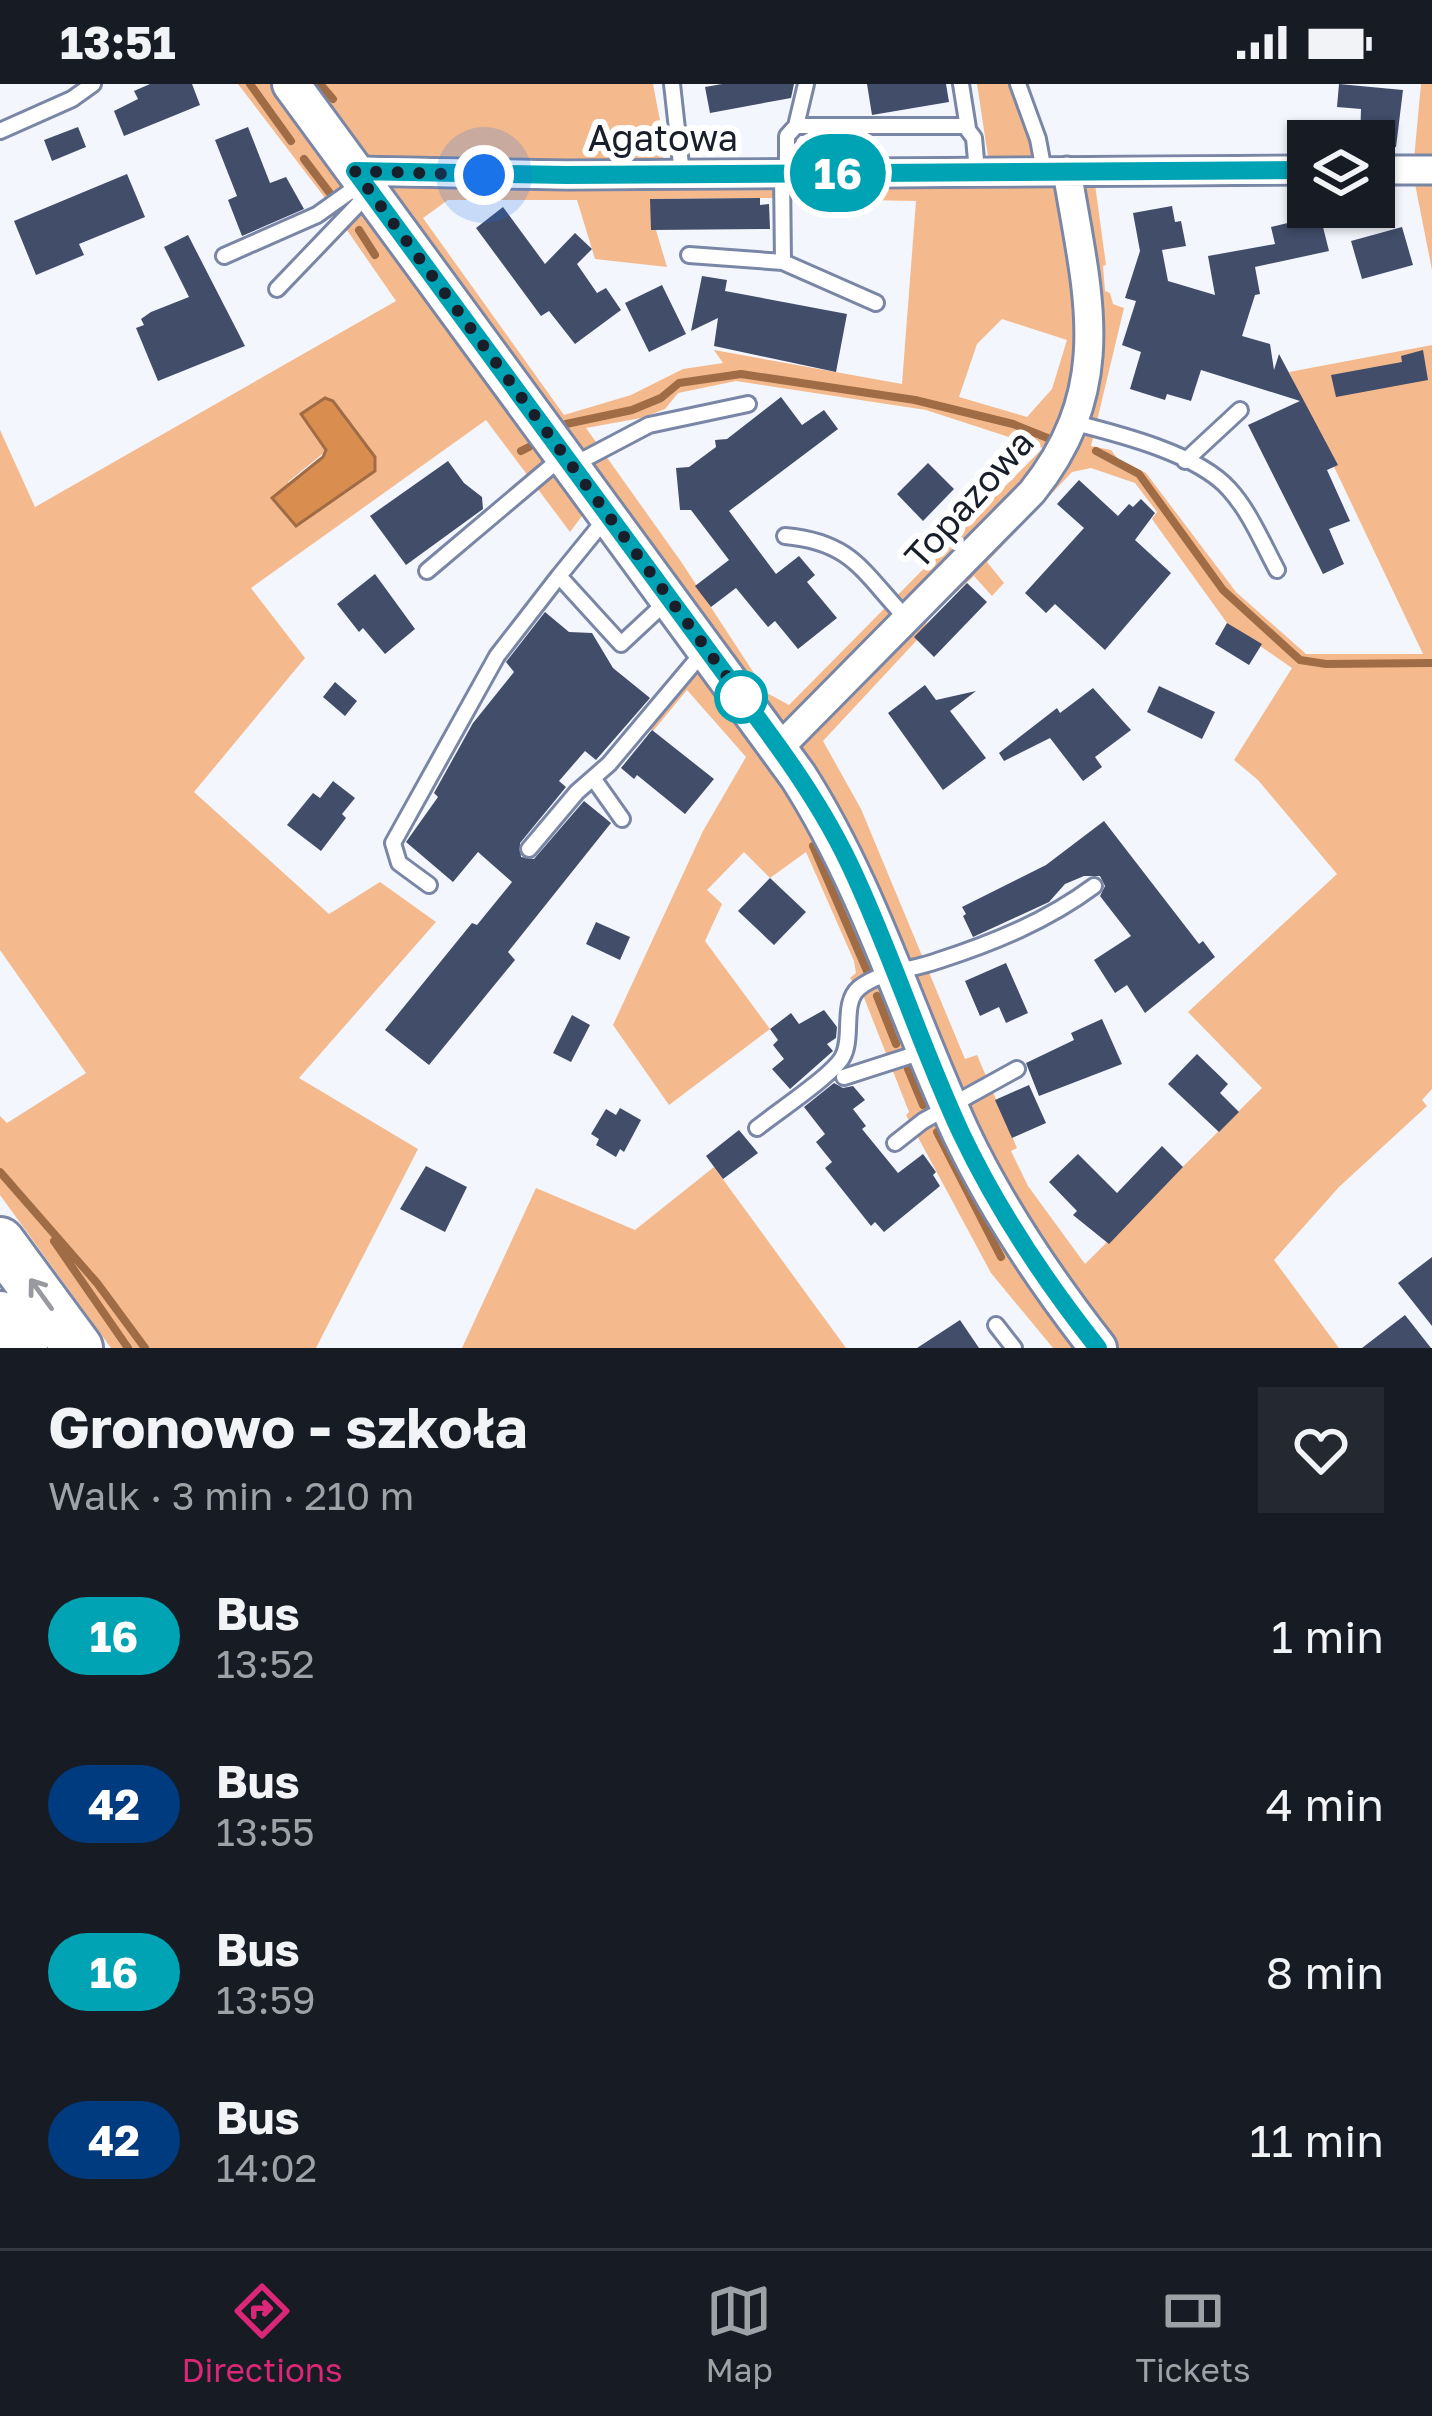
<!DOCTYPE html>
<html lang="en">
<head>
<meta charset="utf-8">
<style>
	:root { --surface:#171b24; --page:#242831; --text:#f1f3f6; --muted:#9ea1a6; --line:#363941; --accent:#db2777 }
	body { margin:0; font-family:"Golos Text",sans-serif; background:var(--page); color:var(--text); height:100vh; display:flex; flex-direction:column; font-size:45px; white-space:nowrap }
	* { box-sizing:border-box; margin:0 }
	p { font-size:39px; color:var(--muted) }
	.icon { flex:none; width:66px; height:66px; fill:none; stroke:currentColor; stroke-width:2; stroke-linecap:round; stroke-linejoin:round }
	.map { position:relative; height:1264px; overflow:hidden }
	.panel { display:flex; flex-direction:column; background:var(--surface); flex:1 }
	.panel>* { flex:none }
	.badge { padding:0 24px; border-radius:39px; font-size:42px; line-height:78px }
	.tools { position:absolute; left:1287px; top:36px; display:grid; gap:24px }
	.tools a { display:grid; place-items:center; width:108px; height:108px; border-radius:0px; background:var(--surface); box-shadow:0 3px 9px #0004; font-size:60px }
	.you { position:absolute; width:60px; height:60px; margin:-30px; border:9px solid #fff; border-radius:50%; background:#1a73e8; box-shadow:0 0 0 18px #1a73e833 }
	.map>.badge { position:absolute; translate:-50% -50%; box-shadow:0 0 0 6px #fff }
	.round { display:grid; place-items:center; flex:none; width:126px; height:126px; border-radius:0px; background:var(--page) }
	.overview { display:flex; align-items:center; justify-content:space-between; height:204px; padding:0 48px }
	h1 { font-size:57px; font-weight:700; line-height:90px }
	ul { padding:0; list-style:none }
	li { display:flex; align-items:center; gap:36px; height:168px; padding:0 48px }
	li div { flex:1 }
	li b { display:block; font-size:45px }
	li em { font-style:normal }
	li .badge { min-width:132px; font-weight:700; text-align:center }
	.status { display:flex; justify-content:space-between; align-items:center; height:84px; padding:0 60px; background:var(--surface); direction:ltr }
	.status svg { height:33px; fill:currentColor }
	.menu { display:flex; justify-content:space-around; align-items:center; height:168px; border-top:3px solid var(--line); background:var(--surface); font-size:33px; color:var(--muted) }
	.menu a { display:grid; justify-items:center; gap:6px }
	.menu .current { color:var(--accent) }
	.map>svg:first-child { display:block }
</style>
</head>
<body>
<div class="status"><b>13:51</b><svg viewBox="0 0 49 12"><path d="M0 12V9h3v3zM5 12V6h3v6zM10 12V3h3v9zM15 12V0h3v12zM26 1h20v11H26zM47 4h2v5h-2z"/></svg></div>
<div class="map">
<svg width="1432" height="1264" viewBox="0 0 1432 1264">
	<rect width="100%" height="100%" fill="#f3f6fd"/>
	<path fill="#f4ba8d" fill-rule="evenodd" d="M 238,0 L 653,0 L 664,57 L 662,90 L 990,86 L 977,0 L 1018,0 L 1042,74 L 1095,100 L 1106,181 L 1103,182 L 1105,207 L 1110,209 L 1113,220 L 1124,224 L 1091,362 L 1111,366 L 1118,375 L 1146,389 L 1236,508 L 1306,570 L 1423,570 L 1289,288 L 1432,261 L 1432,1005 L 1422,1016 L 1427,1022 L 1339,1103 L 1274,1176 L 1339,1264 L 1053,1264 L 991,1189 L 906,1031 L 909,1028 L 863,911 L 850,894 L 856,889 L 854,877 L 806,768 L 770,794 L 744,768 L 707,806 L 722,820 L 705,857 L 770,945 L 669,1021 L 613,941 L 703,747 L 746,673 L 687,606 L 653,647 L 643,639 L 705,565 L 594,416 L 570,448 L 486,336 L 251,504 L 305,574 L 194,708 L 329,830 L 380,798 L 436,838 L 299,994 L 418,1065 L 316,1264 L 111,1264 L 0,1111 L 0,1032 L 7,1039 L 86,989 L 0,866 L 0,346 L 35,423 L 396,217 L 322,110 ZM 759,114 L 916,117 L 902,300 L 714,266 L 723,279 L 683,285 L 631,311 L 564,331 L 423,134 L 448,116 L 577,116 L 595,175 L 667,183 L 656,146 L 651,145 L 651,115 ZM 1002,235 L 1067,256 L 1052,305 L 1027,333 L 959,313 L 977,260 ZM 736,297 L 926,326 L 1043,364 L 789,621 L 767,609 L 682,479 L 586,344 L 641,334 L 665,325 L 678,309 ZM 325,314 L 376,380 L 375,387 L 296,442 L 288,398 L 326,367 L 301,330 ZM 1091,384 L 1135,399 L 1157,428 L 1152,435 L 1227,539 L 1292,584 L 1234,676 L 1258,696 L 1337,790 L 1188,928 L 1262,1004 L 1085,1180 L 1028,1102 L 1011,1067 L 1017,1064 L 977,971 L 965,975 L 861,725 L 823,657 L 917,556 L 931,531 L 974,492 L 992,512 L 1004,499 L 987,478 L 1072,388 Z
		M 1421,0 L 1432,0 L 1432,186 L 1415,100 L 1424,100 L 1424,87 L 1413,86 Z
		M 714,1083 L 846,1264 L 462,1264 L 536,1104 L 635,1146 Z"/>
	<path fill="#d98e50" stroke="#9f6c45" stroke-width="3" d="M 325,314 L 333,317 L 375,373 L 375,387 L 296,442 L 272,414 L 323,373 L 326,366 L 301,330 Z"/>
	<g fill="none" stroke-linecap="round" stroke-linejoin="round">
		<path stroke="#9f6c45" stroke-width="8" d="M 250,0 L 291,57
			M 320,0 L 333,15
			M 304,75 L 329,108
			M 359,146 L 375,171
			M 566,340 L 632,326 L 661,314 L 679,299 L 741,290 L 915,316 L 1013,340 L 1050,355
			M 521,367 L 529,363
			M 1096,367 L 1139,390 L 1223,506 L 1300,576 L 1326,580 L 1432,579
			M 813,762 L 867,887
			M 877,912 L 896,960
			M 908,985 L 923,1021
			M 937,1048 L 1001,1173
			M 0,1088 L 97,1199 L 145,1264
			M 54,1157 L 128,1264"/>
	</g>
	<path fill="#414d69" d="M 150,0 L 192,0 L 200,21 L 124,52 L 114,27 L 138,15 L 134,7 Z
		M 722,0 L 794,0 L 791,14 L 710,29 L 705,3 Z
		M 867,0 L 946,0 L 949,18 L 872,31 Z
		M 1339,0 L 1403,6 L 1396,63 L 1374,63 L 1374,57 L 1360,57 L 1361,25 L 1337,23 Z
		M 78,43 L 86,63 L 52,77 L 44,56 Z
		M 248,43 L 270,99 L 286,93 L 304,125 L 242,152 L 228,116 L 237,112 L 215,56 Z
		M 127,90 L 145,133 L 79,160 L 84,171 L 36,191 L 14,137 Z
		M 760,114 L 760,121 L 769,120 L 770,145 L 651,146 L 650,115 Z
		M 1172,122 L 1175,138 L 1181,137 L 1186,162 L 1162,166 L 1168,197 L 1215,211 L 1208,172 L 1275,160 L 1271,143 L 1313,133 L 1323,143 L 1329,167 L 1255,183 L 1260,210 L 1255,211 L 1242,252 L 1270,260 L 1274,286 L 1279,270 L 1338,381 L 1327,386 L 1350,437 L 1329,445 L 1344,480 L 1323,490 L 1248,341 L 1300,317 L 1201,286 L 1191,317 L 1167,310 L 1165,316 L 1130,305 L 1141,268 L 1122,261 L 1136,217 L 1125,214 L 1140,167 L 1133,129 Z
		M 503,123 L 545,180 L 575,149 L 592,165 L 577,180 L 597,209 L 606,204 L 621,226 L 575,260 L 549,227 L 541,232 L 476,144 Z
		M 1402,143 L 1413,181 L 1362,195 L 1351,157 Z
		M 188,151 L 245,262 L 158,297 L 136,244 L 144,241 L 141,235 L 151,228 L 189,213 L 164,163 Z
		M 702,192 L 727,196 L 725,207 L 847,230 L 836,288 L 714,262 L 718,234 L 691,247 Z
		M 662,201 L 686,250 L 649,268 L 625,219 Z
		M 1423,266 L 1428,296 L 1336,313 L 1331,291 L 1402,278 L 1401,272 Z
		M 781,313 L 802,341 L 824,326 L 838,345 L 729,427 L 776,490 L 799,472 L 815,491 L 807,498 L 837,534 L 798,565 L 775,537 L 768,543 L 736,504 L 711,523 L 695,502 L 729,476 L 691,426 L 680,426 L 676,384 L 689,383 L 716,363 L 715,356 L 727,355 Z
		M 448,377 L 464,399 L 482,413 L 483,425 L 406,481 L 370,432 Z
		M 928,379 L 954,405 L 923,437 L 897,410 Z
		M 1079,396 L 1118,432 L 1129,420 L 1133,423 L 1141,415 L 1155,429 L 1135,456 L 1171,489 L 1105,566 L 1055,520 L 1046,529 L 1025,509 L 1084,444 L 1057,420 Z
		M 375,490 L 415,545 L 385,570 L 363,544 L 359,548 L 337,520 Z
		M 967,499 L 987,518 L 934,573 L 914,553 Z
		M 545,528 L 569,548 L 592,549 L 613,584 L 650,614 L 596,676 L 585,667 L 559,697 L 566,703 L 520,759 L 521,773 L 534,775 L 584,717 L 611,739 L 508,868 L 515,876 L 429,981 L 385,946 L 472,839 L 477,841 L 512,798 L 478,768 L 453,798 L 406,758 L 438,713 L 434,709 L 473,639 L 514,588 L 506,578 Z
		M 1227,539 L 1262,560 L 1249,581 L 1215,560 Z
		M 335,598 L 357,617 L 345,632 L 323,613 Z
		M 925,601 L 936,616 L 976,607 L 950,627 L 986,674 L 943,706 L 888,629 Z
		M 1159,602 L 1215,628 L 1202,655 L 1147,628 Z
		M 1093,604 L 1131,646 L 1095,673 L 1102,683 L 1083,697 L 1050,654 L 1004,677 L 999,669 L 1057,624 L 1060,629 Z
		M 652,646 L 714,695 L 685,730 L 637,691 L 634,695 L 621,684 Z
		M 333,697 L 355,714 L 342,730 L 346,734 L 321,767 L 287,741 L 313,709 L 320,714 Z
		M 1104,737 L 1199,860 L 1203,857 L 1215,873 L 1145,929 L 1127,901 L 1115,909 L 1094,876 L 1131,852 L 1100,812 L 1105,802 L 1100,792 L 1084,792 L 1065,800 L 1049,818 L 973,853 L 963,832 L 966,830 L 962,823 L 1046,781 Z
		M 770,794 L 806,828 L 774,861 L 738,827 Z
		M 596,838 L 630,853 L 620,876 L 586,860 Z
		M 1006,879 L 1028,929 L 1006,939 L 999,923 L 980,932 L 965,897 Z
		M 824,926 L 837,943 L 836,954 L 827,960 L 833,967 L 790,1005 L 772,985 L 784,975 L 773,961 L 778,956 L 770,945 L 791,929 L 799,940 Z
		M 572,931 L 590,941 L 571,978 L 553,969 Z
		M 1102,935 L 1122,980 L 1039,1012 L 1026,979 L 1074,956 L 1071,949 Z
		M 1197,970 L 1228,1000 L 1220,1009 L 1239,1028 L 1219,1048 L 1168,1000 Z
		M 834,999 L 843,1004 L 853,1002 L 865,1016 L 853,1025 L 866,1042 L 862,1045 L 898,1089 L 923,1070 L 936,1088 L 933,1091 L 940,1102 L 884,1148 L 875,1138 L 871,1142 L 825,1084 L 832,1078 L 816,1058 L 825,1050 L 804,1023 Z
		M 1029,1001 L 1046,1039 L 1012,1054 L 995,1016 Z
		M 620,1024 L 641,1036 L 624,1068 L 620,1065 L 616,1073 L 596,1061 L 599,1055 L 591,1050 L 606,1025 L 616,1031 Z
		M 739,1046 L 758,1069 L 723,1095 L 706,1072 Z
		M 1162,1062 L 1183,1083 L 1109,1160 L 1073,1131 L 1077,1127 L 1049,1098 L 1078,1070 L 1117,1109 Z
		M 426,1082 L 467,1103 L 445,1148 L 400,1125 Z
		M 1432,1173 L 1432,1242 L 1398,1199 Z
		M 1405,1231 L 1431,1264 L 1362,1264 Z
		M 960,1236 L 979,1264 L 917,1264 Z"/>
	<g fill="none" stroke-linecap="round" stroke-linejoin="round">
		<defs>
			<path id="lane" d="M 672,0 L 682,90
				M 961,0 L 968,44
				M 1018,0 L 1038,55 L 1044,87
				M 796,42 L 806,0
				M 0,47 L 72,15 L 93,0
				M 782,89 L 783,178
				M 787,89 L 787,52 L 796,42 L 965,42 L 974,54 L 977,87
				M 689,171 L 783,178 L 876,219
				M 224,172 L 317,131 L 362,99
				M 277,205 L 369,109
				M 1075,339 C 1119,350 1198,370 1229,405 C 1250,428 1263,460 1277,486
				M 1185,377 L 1240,326
				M 573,381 L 649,341 L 748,320
				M 607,433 L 559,492 L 621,560 L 665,519
				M 785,452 C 853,458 863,489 907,535
				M 427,487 L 561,374
				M 593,694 L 622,735
				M 529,765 L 577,708 L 609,680 L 704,567
				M 429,801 L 399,779 L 393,759 L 497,572 L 559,492
				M 844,993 L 925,967
				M 757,1044 C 777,1028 830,993 842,974 C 854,954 841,919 859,904 C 880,887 913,886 937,877 C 993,859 1047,837 1094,802
				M 895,1059 L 923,1037 L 1017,985
				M 996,1241 L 1014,1264"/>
			<path id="street" d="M 1374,86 L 1432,86
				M 355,87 L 567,91 L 1308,86
				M 779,664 L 1032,408 C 1117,302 1087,209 1067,87"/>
			<path id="secondary" d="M 291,0 L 798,692 C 869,803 906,930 961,1049 C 998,1127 1045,1196 1098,1264"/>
			<path id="highway" d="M 0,1158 L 78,1264
				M 0,1232 L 23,1264"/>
		</defs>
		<use href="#lane" stroke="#7a86a5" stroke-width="20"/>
		<use href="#street" stroke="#7a86a5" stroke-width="33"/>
		<use href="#secondary" stroke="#7a86a5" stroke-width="42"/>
		<use href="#highway" stroke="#7a86a5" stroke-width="54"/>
		<use href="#lane" stroke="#fff" stroke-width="14"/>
		<use href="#street" stroke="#fff" stroke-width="27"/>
		<use href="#secondary" stroke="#fff" stroke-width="36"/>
		<use href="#highway" stroke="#fff" stroke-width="48"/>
	</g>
	<defs><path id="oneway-shaft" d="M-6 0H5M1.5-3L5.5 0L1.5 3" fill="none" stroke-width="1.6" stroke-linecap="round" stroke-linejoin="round" transform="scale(3)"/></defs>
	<use stroke="#989aa0" href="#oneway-shaft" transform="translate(41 1210) rotate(-126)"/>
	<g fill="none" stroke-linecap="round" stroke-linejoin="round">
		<defs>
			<path id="line" d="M 1098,1264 C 1045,1197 998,1127 961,1049 C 920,961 891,867 849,779 C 827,733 798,689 767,647 L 355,87 L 567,91 L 1308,86"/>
		</defs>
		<use href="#line" stroke="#fff" stroke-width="27"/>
		<use href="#line" stroke="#00a3b4" stroke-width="18"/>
		<path stroke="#191e2b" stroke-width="12" stroke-dasharray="0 21.6" d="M 484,91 L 355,87 L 747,620 L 741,613"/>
	</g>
	<circle fill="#fff" stroke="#00a3b4" stroke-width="6" cx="741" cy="613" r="24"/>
	<g text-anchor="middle" stroke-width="12" stroke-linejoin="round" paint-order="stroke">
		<g font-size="36" fill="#191e2b" stroke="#fff">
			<text x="663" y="67">Agatowa</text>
			<text transform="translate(969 415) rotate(-48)" y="13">Topazowa</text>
		</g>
	</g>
</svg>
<div class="tools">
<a><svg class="icon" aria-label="layers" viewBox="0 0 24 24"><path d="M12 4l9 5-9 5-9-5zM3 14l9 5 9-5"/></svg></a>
</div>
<div class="you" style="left:484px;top:91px"></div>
<b class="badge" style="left:838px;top:89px;background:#00a3b4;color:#fff">16</b>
</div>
<section class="panel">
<div class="overview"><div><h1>Gronowo - szkoła</h1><p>Walk · 3 min · 210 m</p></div><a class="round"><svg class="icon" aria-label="heart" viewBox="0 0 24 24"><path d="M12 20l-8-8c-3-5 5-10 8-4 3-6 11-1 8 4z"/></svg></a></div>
<ul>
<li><span class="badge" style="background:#00a3b4;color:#fff">16</span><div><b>Bus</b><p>13:52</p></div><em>1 min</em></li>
<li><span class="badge" style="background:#003b80;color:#fff">42</span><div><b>Bus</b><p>13:55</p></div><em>4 min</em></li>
<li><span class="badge" style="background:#00a3b4;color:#fff">16</span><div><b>Bus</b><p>13:59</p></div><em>8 min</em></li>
<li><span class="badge" style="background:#003b80;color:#fff">42</span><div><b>Bus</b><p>14:02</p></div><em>11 min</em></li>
</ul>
</section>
<nav class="menu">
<a class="current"><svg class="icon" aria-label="directions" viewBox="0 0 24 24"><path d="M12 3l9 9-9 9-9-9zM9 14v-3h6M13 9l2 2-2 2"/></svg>Directions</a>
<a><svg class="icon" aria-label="map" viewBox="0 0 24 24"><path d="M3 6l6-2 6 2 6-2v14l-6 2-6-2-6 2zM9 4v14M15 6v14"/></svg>Map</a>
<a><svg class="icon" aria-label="tickets" viewBox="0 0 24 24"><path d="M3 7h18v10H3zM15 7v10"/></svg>Tickets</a>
</nav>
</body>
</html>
